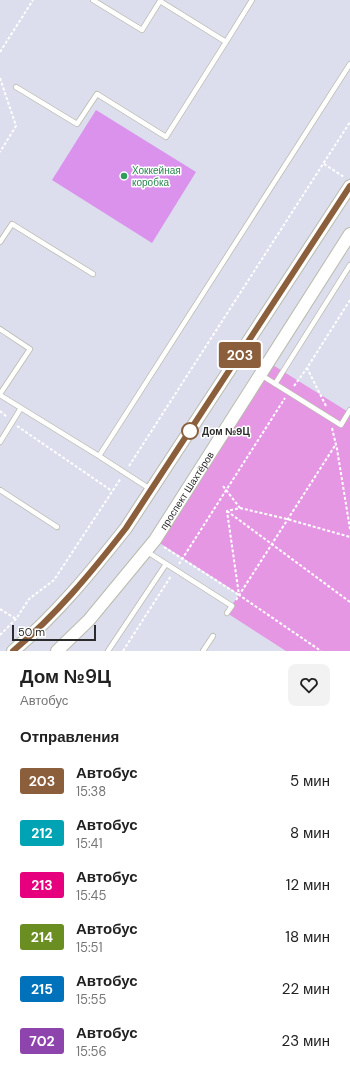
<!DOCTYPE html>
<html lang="ru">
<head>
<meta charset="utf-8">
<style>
	:root { --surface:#fff; --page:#f2f2f2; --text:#222; --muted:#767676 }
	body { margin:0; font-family:"DM Sans",sans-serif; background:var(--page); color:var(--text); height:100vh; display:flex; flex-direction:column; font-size:15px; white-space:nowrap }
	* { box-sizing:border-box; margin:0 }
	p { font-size:13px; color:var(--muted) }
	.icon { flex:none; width:22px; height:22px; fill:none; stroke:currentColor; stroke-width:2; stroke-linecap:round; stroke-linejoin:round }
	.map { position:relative; height:651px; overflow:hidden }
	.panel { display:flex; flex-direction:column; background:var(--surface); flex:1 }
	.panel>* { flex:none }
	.badge { padding:0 8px; border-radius:3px; font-size:14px; line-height:26px }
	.scale { position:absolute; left:12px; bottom:10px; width:84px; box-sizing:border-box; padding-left:4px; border:2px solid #2b2b2b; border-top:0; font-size:11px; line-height:14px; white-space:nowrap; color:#2b2b2b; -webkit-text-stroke:3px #fff; paint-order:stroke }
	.map>.badge { position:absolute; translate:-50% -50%; box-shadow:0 0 0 2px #fff }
	h2 { padding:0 20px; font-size:15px; line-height:36px }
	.round { display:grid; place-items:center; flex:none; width:42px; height:42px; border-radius:8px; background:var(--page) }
	.overview { display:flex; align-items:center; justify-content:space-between; height:68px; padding:0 20px }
	h1 { font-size:19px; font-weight:600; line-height:30px }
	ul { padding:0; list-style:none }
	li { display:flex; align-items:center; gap:12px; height:52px; padding:0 20px }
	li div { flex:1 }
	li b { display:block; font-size:15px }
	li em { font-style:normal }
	li .badge { min-width:44px; font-weight:700; text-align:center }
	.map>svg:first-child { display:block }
</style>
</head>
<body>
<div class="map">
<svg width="350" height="651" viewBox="0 0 350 651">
	<rect width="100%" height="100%" fill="#dcdded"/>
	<path fill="#e697e4" d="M 268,362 L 350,413 L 350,651 L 286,651 L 227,613 L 239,594 L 155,540 Z"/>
	<path fill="#da92ed" d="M 96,110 L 196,172 L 152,243 L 52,180 Z"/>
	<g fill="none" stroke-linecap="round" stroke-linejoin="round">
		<defs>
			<path id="service" d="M 93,0 L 142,30 L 160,1 L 226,42 L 252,0
				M 16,87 L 77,124 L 97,94 L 166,137 L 226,42
				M 0,242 L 12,224 L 93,274
				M 0,329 L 30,349 L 0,394
				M 261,375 L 341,425 L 350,410
				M 275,384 L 350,265
				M 0,395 L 99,456
				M 0,442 L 21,408
				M 150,489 L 99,456 L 350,64
				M 0,490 L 57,527
				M 146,551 L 232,606 L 227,613
				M 108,651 L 166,564
				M 203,651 L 213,636"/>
			<g id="secondary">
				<path d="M 13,651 C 56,615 91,572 126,528 L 350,186"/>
				<path id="s1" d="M 57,651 L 89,620 L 155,540 L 350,234"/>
			</g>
		</defs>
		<use href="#service" stroke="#b9bbac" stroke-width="6"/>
		<use href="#secondary" stroke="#b9bbac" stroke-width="14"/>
		<path stroke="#fff" stroke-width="2" stroke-dasharray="3 2" stroke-linecap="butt" d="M 0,52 L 33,0
			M 0,78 L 16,126 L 0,152
			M 324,164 L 344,177
			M 294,386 L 307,368
			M 326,406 L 307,368 L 350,300
			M 0,411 L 7,417
			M 17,426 L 112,491
			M 332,428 L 337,449 L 350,529
			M 129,466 L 350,122
			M 223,486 L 240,508 L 227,511 L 239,595 L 321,651
			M 240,508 L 287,519 L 350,537
			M 227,511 L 350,602
			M 164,547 L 239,595
			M 179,564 L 285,398
			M 236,600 L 336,444
			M 0,609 L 16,619
			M 0,635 L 16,619 L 29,599 L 54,580 L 121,478
			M 123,651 L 171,576"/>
		<use href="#service" stroke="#fff" stroke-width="4.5"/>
		<use href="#secondary" stroke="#fff" stroke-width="12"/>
	</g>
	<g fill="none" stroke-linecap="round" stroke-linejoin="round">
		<defs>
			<path id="line" d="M 13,651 C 56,615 91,573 126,528 L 350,186"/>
		</defs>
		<use href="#line" stroke="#fff" stroke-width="9"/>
		<use href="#line" stroke="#8b5e3c" stroke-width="6"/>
	</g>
	<circle fill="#2e9e5b" stroke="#fff" stroke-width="1.5" cx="124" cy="176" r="4"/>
	<circle fill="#fff" stroke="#8b5e3c" stroke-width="2" cx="190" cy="431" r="8"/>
	<g text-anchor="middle" stroke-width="3" stroke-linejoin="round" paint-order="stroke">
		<g font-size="10" fill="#27864d" stroke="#fff" text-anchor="start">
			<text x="132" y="174">Хоккейная<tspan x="132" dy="12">коробка</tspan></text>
		</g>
		<g font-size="10" font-weight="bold" fill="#2b2b2b" stroke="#fff" text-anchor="start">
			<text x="202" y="435">Дом №9Ц</text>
		</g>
		<g font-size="10" fill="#2b2b2b" stroke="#fff">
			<text dy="4" stroke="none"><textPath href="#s1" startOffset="207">проспект Шахтёров</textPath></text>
		</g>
	</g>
</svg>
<div class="scale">50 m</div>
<b class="badge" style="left:240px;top:355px;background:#8b5e3c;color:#fff">203</b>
</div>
<section class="panel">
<div class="overview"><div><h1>Дом №9Ц</h1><p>Автобус</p></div><a class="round"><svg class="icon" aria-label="heart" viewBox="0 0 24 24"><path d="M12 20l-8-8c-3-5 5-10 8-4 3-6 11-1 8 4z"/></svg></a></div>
<h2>Отправления</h2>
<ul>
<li><span class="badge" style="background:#8b5e3c;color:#fff">203</span><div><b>Автобус</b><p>15:38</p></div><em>5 мин</em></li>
<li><span class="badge" style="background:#00a3b4;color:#fff">212</span><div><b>Автобус</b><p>15:41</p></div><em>8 мин</em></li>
<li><span class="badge" style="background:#e6007e;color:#fff">213</span><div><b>Автобус</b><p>15:45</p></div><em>12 мин</em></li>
<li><span class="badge" style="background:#6b8e23;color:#fff">214</span><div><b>Автобус</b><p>15:51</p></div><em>18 мин</em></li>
<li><span class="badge" style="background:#0072bc;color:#fff">215</span><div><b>Автобус</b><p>15:55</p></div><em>22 мин</em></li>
<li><span class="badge" style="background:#8e44ad;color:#fff">702</span><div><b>Автобус</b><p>15:56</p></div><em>23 мин</em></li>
</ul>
</section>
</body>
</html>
